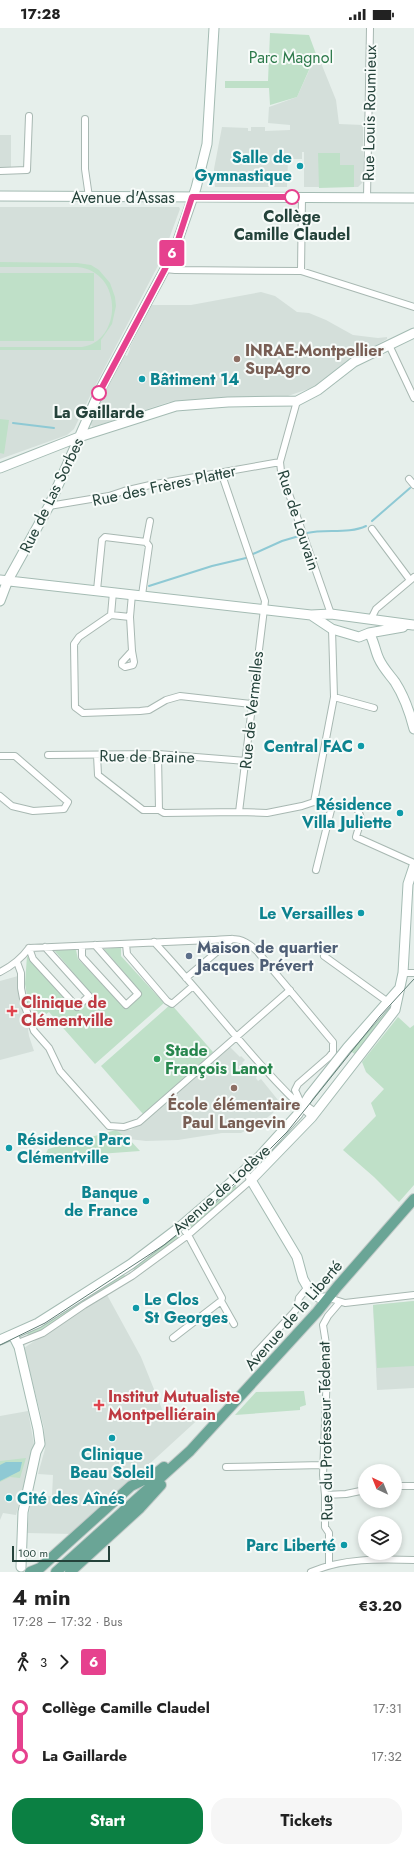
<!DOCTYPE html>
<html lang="en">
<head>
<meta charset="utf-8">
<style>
	:root { --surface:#fff; --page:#f6f6f6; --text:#222; --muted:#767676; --accent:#0b8043 }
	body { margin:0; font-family:Jost,sans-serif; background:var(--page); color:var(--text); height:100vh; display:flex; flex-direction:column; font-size:15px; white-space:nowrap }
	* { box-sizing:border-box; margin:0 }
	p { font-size:13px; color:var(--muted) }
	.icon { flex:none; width:22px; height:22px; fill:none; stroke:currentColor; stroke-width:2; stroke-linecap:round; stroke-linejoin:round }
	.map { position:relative; height:1544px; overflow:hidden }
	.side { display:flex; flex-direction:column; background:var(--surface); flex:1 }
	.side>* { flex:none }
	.badge { padding:0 8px; border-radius:3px; font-size:14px; line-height:26px }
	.needle { width:26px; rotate:317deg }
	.buttons { position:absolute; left:358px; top:1436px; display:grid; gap:8px }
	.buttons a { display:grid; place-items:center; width:44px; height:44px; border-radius:50%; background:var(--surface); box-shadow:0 2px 6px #0003; font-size:20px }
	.scale { position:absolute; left:12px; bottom:10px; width:98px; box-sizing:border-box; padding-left:4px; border:2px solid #24423a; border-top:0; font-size:11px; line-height:14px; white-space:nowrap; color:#24423a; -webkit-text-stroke:3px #f7fbf9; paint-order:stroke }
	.map>.badge { position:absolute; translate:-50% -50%; box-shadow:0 0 0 2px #fff }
	.legs { display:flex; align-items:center; gap:6px; height:44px; padding:0 12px; font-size:13px }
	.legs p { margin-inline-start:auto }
	.head { display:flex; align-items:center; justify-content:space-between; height:68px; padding:0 12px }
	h1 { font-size:22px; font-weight:700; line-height:30px }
	.cta { display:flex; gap:8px; margin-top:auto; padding:8px 12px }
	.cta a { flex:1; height:46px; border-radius:16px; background:var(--accent); color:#fff; font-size:16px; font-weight:700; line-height:46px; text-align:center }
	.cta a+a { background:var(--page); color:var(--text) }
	ul { padding:0 12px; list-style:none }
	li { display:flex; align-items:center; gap:14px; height:48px; font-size:15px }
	li i { display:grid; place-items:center; width:6px; height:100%; margin:0 5px; background:currentColor }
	li i::after { content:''; width:10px; height:10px; margin:-5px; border:3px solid; border-radius:50%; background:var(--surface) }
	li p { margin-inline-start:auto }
	li:first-child i { background:linear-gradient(#0000 50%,currentColor 0) }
	li:last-child i { background:linear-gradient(currentColor 50%,#0000 0) }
	.status { display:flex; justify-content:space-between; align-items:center; height:28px; padding:0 20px; background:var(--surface); direction:ltr }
	.status svg { height:11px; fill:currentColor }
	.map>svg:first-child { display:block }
</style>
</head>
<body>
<div class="status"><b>17:28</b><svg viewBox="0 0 49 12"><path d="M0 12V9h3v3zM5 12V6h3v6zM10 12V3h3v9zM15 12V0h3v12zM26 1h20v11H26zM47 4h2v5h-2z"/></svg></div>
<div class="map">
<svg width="414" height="1544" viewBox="0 0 414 1544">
	<rect width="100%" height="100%" fill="#e6efeb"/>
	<path fill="#d4dfda" d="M 317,25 L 336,72 L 339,96 L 363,97 L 363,154 L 358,159 L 304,159 L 304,124 L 302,124 L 302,131 L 288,131 L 287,159 L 215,159 L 214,141 L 222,99 L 248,100 L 248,103 L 251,103 L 251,99 L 265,99 L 265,103 L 290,102 L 290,97 L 268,95 L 269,79 L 297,69 Z
		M 0,107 L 11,107 L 11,139 L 0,140 Z
		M 0,179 L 179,179 L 180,181 L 162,230 L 94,360 L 74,401 L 67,407 L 0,431 Z
		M 261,264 L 275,268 L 297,284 L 309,285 L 326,292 L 353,307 L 378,310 L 387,309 L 387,311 L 346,334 L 314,359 L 285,369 L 215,370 L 169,374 L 93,399 L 90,396 L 111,352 L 125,327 L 127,328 L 130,321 L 130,319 L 151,277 L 191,277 Z
		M 18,948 L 20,973 L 27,994 L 29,1008 L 34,1023 L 0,1032 L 0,953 Z
		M 229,1018 L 240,1029 L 241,1028 L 245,1032 L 242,1035 L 247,1040 L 252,1042 L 257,1048 L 256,1050 L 258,1053 L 261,1051 L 282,1077 L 261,1095 L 241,1105 L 222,1105 L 178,1112 L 146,1113 L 129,1111 L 116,1102 L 131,1102 L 137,1098 L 193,1052 Z
		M 106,1265 L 141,1329 L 164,1386 L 204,1386 L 73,1506 L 27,1505 L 31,1469 L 52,1468 L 53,1447 L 38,1446 L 45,1421 L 44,1400 L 24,1320 Z
		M 414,1273 L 414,1370 L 414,1360 L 377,1362 L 373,1277 Z
		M 28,1383 L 34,1416 L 16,1487 L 3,1485 L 0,1492 L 0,1388 Z"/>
	<path fill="#bfe0c8" d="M 270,5 L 309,7 L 316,26 L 297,69 L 270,77 L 269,60 L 225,60 L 225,53 L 268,53 Z
		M 340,125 L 340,137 L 354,137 L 354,159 L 319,160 L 318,125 Z
		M 0,234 L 77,235 L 91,237 L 99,242 L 110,255 L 115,269 L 116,278 L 112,296 L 101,312 L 101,322 L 0,322 L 0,319 L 82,319 C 122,314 124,243 77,239 L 0,239 Z
		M 0,245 L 94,245 L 94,313 L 0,313 Z
		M 0,391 L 9,392 L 4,426 L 0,425 Z
		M 121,919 L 121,928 L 164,975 L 95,1036 L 49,984 L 42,989 L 29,979 L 25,956 L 27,928 L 75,980 L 79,981 L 93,968 L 54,922 L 76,922 L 78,931 L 124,979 L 141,964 L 104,921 Z
		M 397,967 L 395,975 L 357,1028 L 348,1021 Z
		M 171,976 L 213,1024 L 143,1086 L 101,1038 Z
		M 398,989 L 410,1000 L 414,997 L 414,1157 L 399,1174 L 374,1149 L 343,1122 L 376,1088 L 371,1075 L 384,1061 L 366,1044 L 362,1034 Z
		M 116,1102 L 129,1111 L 140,1123 L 44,1130 L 48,1121 Z
		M 233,1155 L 237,1160 L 191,1202 L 187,1197 Z
		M 179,1203 L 183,1208 L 135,1243 L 131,1238 Z
		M 122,1244 L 126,1249 L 46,1301 L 28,1308 L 26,1302 Z
		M 414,1273 L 414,1338 L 377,1340 L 373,1277 Z
		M 304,1363 L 306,1377 L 300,1379 L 300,1382 L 235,1387 L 256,1364 Z
		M 26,1430 L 20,1450 L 10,1449 L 0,1454 L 0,1433 Z"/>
	<path fill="#8ec9d4" d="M 6,1434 L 22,1434 L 20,1443 L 0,1453 L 0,1437 Z"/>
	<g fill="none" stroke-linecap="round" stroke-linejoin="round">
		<path stroke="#8ec9d4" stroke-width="2" d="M 13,395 L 54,400
			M 372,493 L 410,460
			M 307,505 C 326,501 349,506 366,498
			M 253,526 L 282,513 L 299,508
			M 149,558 L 212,538 L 246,530"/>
		<defs>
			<path id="street" d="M 85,91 L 85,141 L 89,169
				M 0,143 L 27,142 L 29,88
				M 367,170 L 370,0
				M 165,241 L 175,242 L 301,243 L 414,279
				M 301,243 L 302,169
				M 389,317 L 414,370
				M 297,373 L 280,434 L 281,443 L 331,586
				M 221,444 L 265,573 L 239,784
				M 409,451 L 414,457
				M 49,478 L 109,468 L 124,463 L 150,457 L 280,434
				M 372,501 L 410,552
				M 97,562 L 102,512 L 105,509 L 146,514
				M 113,564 L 111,587 L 79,609 L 74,616 L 75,679 L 83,685 L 140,683 L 149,682 L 166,672 L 180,668 L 251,676
				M 132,566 L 130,589 L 132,623 L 122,634 L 122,637 L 125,639 L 133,637 L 134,634 L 132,623
				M 142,567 L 149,518 L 146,514 L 150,493
				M 111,587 L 130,589
				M 367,591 L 372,589 L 376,581 L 414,549
				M 334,669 L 374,680
				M 158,726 L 159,782 L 164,785 L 239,784 L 267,785 L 302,778 L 314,774
				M 48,727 L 158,726 L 246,733
				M 97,727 L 98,747 L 143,782 L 159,782
				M 0,728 L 15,728 L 68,774 L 64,781 L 33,783 L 12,778 L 0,768
				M 314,774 L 334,669 L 332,601
				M 314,774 L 327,778 L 355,779 C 365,789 359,797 356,809 L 414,835
				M 316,842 L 332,778
				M 154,914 C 208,971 254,1036 312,1089
				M 126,916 L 127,926 L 167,973 L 172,976 L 193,958
				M 82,918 L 82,929 L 126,977 L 138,966 L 95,917
				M 29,920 L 211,912 C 232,911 240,907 257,923 L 333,1014 L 333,1024 L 329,1029 L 298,1056 L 295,1062 L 300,1073 L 315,1084
				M 29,920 L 33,931 L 77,979 L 89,968 L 45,919
				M 324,928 L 388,974
				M 17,934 L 21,945 L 21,960 L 24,976 L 34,1003 L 49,1020 L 60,1043 L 109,1098 L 124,1099 L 139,1094 L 290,962
				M 0,944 C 12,938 21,931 29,920
				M 403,945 L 414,945
				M 186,950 L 232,911
				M 329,1270 L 345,1275 L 414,1267
				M 221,1273 L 234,1296
				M 173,1310 L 221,1273 L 222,1270 L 188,1207 L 181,1198
				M 18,1315 L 43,1305 L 84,1277 L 132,1248 L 188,1207 L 251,1152 L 244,1143
				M 255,1326 L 294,1284 L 297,1280 L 299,1270 L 308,1259
				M 226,1439 L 323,1437
				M 395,1458 L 414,1458
				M 325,1467 L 346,1466 L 365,1462
				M 329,1537 L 329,1505 L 325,1499 L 325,1467 L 323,1447 L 327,1343 L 326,1316 L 323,1297 L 328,1288 L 340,1274
				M 311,1544 C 343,1530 379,1531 414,1532"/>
			<path id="secondary" d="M 0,168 L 414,170
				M 0,440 L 79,409 L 176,378 L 228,374 L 297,373 L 318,362 L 354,334 L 414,305
				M 0,552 L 311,587 L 331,586 L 413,597
				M 0,573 L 8,552 L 49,478 L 100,362 L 165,241 L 178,212 L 196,160 L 207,116 L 214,0
				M 311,587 L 332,601 L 359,609 L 369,605 L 403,599
				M 369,605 C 374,612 375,623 379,631 C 383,640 390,647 395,654 C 404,668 410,685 414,701
				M 329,1270 L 320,1270 L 311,1265 L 303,1251 L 297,1229 L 251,1152 L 312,1089 L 395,982 L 403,945 L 408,856 L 414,838
				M 13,1307 L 19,1319 L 38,1401 L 40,1416 L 36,1424 L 23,1484 L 21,1539
				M 0,1312 L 38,1295 L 131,1236 L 181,1198 L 209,1174 L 258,1130 L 298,1086 L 309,1068 L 347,1020 L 399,961"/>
			<path id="primary" d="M 30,1544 L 40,1540 L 131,1458 L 154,1447 L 164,1439
				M 56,1544 L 190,1423 L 317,1284 L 337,1259 L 414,1171
				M 70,1544 L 140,1480 L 161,1457"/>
		</defs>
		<use href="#street" stroke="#a8b8b2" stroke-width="8"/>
		<use href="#secondary" stroke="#a4bbb3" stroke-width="11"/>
		<use href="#primary" stroke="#c2cac8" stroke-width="12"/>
		<use href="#street" stroke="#fff" stroke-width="6"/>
		<use href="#secondary" stroke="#fff" stroke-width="9"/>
		<use href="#primary" stroke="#6aa596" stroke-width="10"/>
		<path stroke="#5f7d75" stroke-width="1" d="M 0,1317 L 45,1295 L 164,1217 L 196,1191 L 246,1145 L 287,1104 L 380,988 L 414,951"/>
	</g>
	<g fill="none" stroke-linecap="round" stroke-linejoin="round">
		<defs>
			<path id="line-1" d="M 99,365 L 165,241 L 178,212 L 192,169 L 292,169"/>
		</defs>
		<use href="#line-1" stroke="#fff" stroke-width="9"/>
		<use href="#line-1" stroke="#e6418e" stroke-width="6"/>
	</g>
	<g fill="#0f9aa8" stroke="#f7fbf9" stroke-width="1.5">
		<circle cx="300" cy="138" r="4"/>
		<circle cx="142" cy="351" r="4"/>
		<circle cx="361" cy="718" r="4"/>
		<circle cx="400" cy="785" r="4"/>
		<circle cx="361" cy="885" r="4"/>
		<circle cx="9" cy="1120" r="4"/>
		<circle cx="146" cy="1173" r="4"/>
		<circle cx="136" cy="1280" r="4"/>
		<circle cx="112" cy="1410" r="4"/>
		<circle cx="9" cy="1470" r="4"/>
		<circle cx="344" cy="1517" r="4"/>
	</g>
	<g fill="#fff" stroke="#e6418e" stroke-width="2">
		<circle cx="292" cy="169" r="7"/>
		<circle cx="99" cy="365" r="7"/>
	</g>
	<g fill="#8d6e63" stroke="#f7fbf9" stroke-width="1.5">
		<circle cx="237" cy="331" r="4"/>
		<circle cx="234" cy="1060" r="4"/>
	</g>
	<circle fill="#5c6f8a" stroke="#f7fbf9" stroke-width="1.5" cx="189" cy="928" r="4"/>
	<g fill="#e0444e" stroke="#f7fbf9" stroke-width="1.5">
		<path d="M10 977h4v4h4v4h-4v4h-4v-4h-4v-4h4z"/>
		<path d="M97 1371h4v4h4v4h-4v4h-4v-4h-4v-4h4z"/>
	</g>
	<circle fill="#2e9e5b" stroke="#f7fbf9" stroke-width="1.5" cx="157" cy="1031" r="4"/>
	<g text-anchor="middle" stroke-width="4" stroke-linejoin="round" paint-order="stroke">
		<g font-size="16" fill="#2d7a4b" stroke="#f7fbf9">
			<text x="291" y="35">Parc Magnol</text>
		</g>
		<g font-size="16" fill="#24423a" stroke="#f7fbf9">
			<text transform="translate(369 85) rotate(-89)" y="6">Rue Louis Roumieux</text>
			<text x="123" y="175">Avenue d'Assas</text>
			<text transform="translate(164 457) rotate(-12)" y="6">Rue des Frères Platter</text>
			<text transform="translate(51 467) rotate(-64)" y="6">Rue de Las Sorbes</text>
			<text transform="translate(299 492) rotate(72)" y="6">Rue de Louvain</text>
			<text transform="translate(251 682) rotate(-84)" y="6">Rue de Vermelles</text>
			<text transform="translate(147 728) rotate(1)" y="6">Rue de Braine</text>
			<text transform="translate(221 1161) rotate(-42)" y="6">Avenue de Lodève</text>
			<text transform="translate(293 1287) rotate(-49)" y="6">Avenue de la Liberté</text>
			<text transform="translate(325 1403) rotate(-91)" y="6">Rue du Professeur Tédenat</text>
		</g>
		<g font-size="16" font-weight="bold" fill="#0d838f" stroke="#f7fbf9" text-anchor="end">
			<text x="292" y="135">Salle de<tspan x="292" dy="18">Gymnastique</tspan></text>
			<text x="150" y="357" text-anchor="start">Bâtiment 14</text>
			<text x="353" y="724">Central FAC</text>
			<text x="392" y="782">Résidence<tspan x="392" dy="18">Villa Juliette</tspan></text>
			<text x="353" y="891">Le Versailles</text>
			<text x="17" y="1117" text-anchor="start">Résidence Parc<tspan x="17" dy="18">Clémentville</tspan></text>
			<text x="138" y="1170">Banque<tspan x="138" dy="18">de France</tspan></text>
			<text x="144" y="1277" text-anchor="start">Le Clos<tspan x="144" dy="18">St Georges</tspan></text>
			<text x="112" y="1432" text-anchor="middle">Clinique<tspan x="112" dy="18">Beau Soleil</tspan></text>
			<text x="17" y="1476" text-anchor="start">Cité des Aînés</text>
			<text x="336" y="1523">Parc Liberté</text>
		</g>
		<g font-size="16" font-weight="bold" fill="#24423a" stroke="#f7fbf9">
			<text x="292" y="194">Collège<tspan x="292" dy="18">Camille Claudel</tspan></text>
			<text x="99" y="390">La Gaillarde</text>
		</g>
		<g font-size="16" font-weight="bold" fill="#785e54" stroke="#f7fbf9" text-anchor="start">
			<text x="245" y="328">INRAE-Montpellier<tspan x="245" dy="18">SupAgro</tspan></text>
			<text x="234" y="1082" text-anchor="middle">École élémentaire<tspan x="234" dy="18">Paul Langevin</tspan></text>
		</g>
		<g font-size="16" font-weight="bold" fill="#4e5e75" stroke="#f7fbf9" text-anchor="start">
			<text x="197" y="925">Maison de quartier<tspan x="197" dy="18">Jacques Prévert</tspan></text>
		</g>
		<g font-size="16" font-weight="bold" fill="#be3a42" stroke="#f7fbf9" text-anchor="start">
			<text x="21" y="980">Clinique de<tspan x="21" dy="18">Clémentville</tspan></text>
			<text x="108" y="1374">Institut Mutualiste<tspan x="108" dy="18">Montpelliérain</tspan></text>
		</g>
		<g font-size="16" font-weight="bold" fill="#27864d" stroke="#f7fbf9" text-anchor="start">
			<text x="165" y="1028">Stade<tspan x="165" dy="18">François Lanot</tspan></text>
		</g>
	</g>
</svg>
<div class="buttons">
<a><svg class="needle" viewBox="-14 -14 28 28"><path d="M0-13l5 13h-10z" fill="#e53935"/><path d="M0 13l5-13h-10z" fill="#767676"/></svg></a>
<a><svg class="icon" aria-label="layers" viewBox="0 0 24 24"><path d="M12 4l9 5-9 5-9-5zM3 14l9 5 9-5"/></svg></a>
</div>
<div class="scale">100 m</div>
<b class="badge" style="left:172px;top:225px;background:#e6418e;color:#fff">6</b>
</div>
<section class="side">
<div class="head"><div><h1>4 min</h1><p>17:28 – 17:32 · Bus</p></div><b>€3.20</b></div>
<div class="legs"><svg class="icon" aria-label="walk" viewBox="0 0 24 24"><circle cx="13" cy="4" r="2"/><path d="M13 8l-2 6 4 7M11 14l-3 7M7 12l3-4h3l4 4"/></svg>3<svg class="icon" aria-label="forward" viewBox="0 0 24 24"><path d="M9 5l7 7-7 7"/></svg><b class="badge" style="background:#e6418e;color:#fff">6</b></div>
<ul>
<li><i style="color:#e6418e"></i><b>Collège Camille Claudel</b><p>17:31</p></li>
<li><i style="color:#e6418e"></i><b>La Gaillarde</b><p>17:32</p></li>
</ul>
<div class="cta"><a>Start</a><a>Tickets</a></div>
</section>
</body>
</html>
